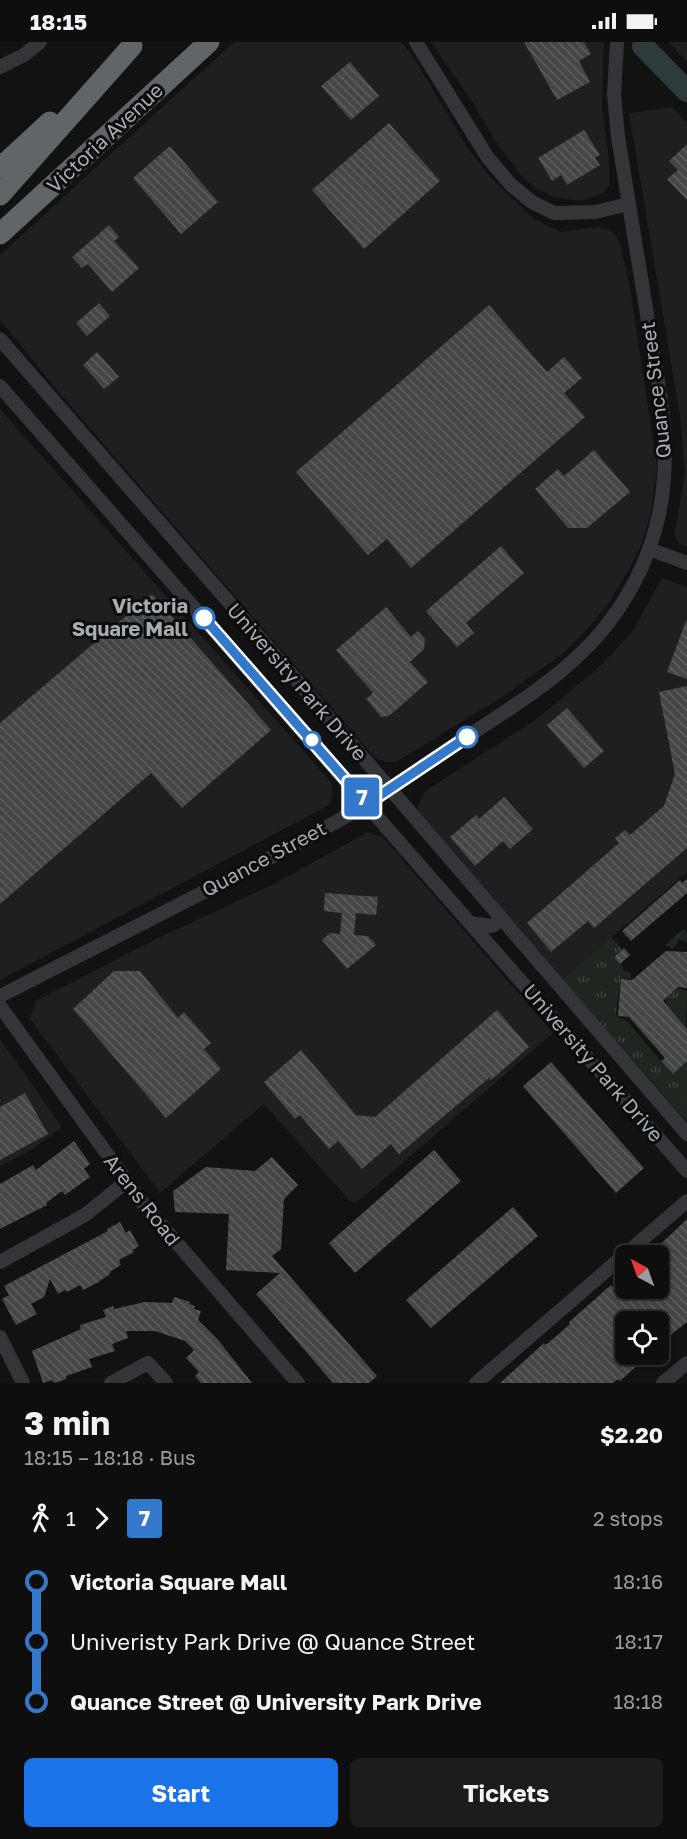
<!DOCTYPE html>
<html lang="en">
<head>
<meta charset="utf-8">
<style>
	:root { --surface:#0e0e0e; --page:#1c1c1c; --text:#f1f3f6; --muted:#9b9c9e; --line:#2e2e2e; --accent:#1a73e8 }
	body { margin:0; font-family:"Golos Text",sans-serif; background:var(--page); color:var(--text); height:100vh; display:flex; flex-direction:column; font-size:22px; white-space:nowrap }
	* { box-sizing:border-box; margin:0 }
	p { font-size:20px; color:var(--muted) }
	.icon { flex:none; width:33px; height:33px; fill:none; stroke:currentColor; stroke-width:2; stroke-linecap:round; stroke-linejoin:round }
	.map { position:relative; height:1341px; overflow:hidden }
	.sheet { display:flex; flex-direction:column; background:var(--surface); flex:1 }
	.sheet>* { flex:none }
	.badge { padding:0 12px; border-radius:4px; font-size:21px; line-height:39px }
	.needle { width:39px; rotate:319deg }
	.controls { position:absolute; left:615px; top:1203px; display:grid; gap:12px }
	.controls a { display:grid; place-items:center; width:54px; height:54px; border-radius:9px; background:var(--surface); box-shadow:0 3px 9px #0003,0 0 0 2px var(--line); font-size:30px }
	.map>.badge { position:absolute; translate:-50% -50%; box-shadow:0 0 0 3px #fff }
	.legs { display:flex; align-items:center; gap:9px; height:66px; padding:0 24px; font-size:20px }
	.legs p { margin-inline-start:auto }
	.summary { display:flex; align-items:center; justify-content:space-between; height:102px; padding:0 24px }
	h1 { font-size:33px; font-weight:700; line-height:45px }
	.cta { display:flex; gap:12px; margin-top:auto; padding:12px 24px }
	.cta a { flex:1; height:69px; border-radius:9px; background:var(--accent); color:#fff; font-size:24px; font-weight:700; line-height:69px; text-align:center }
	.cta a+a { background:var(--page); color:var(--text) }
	ul { padding:0 24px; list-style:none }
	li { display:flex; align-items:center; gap:21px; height:60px; font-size:22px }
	li i { display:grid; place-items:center; width:9px; height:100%; margin:0 8px; background:currentColor }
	li i::after { content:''; width:15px; height:15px; margin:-8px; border:4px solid; border-radius:50%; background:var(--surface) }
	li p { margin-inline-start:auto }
	li:first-child i { background:linear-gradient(#0000 50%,currentColor 0) }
	li:last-child i { background:linear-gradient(currentColor 50%,#0000 0) }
	.status { display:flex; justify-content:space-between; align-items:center; height:42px; padding:0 30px; background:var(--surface); direction:ltr }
	.status svg { height:16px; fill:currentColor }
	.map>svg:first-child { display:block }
</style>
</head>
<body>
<div class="status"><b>18:15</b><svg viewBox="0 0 49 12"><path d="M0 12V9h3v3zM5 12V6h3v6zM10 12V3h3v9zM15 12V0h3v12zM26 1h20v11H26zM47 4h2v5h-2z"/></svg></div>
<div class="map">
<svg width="687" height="1341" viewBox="0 0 687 1341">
	<defs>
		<pattern id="grass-tufts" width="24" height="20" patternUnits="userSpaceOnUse" patternTransform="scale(1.5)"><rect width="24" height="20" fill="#1f261f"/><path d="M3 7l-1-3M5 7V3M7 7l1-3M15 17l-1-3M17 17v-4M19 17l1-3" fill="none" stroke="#3d433d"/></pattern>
		<pattern id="building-back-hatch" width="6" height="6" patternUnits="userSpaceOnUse" patternTransform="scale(1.5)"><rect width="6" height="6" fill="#444648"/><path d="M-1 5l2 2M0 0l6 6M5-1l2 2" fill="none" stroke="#5c5e60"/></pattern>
	</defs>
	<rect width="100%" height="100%" fill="#121213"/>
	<path fill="#1e1f20" d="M 234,0 L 402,0 L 416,19 L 467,105 L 492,137 L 534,177 L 560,190 L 598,185 L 613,190 L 620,201 L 630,246 L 657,425 L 651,470 L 642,501 L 630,526 L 608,562 L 589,585 L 561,613 L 501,656 L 396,720 L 386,720 L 376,717 L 62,354 L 0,278 L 0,213 Z
		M 431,0 L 604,0 L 602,65 L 609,117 L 609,143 L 603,151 L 581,159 L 554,155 L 535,146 L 521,133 L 495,99 L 473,61 Z
		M 668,0 L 687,0 L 687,20 Z
		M 672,65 L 687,81 L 687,505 L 680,502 L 676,497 L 675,490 L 685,431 L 680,374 L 629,71 Z
		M 0,367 L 331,740 L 333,752 L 329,763 L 0,938 Z
		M 662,536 L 687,545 L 687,830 L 563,937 L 417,768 L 424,750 L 535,678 L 597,627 L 633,589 Z
		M 368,790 L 383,795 L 553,991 L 356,1161 L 353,1159 L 351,1160 L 264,1062 L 160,1151 L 30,977 L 36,959 L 156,897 L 274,842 Z
		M 0,997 L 62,1085 L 34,1106 L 0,1124 Z"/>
	<path fill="url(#grass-tufts)" d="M 684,887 L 687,893 L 687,900 L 679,898 L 673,907 L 665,903 Z
		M 611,895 L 622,907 L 613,915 L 623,924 L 623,929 L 631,930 L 631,937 L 621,936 L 616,971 L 618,975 L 627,979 L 672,1032 L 687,1019 L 687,1080 L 563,937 Z
		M 678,946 L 687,949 L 686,986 L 666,962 L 667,956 Z"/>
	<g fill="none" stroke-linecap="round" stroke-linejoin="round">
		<path stroke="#2f3a3c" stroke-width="22" d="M 643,4 L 687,49"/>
	</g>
	<path fill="url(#building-back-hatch)" d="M 524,0 L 584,0 L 591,12 L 579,19 L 590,40 L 557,58 Z
		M 350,20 L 379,54 L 351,78 L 321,44 Z
		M 389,81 L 440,139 L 364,207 L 312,148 Z
		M 584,88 L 600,113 L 595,116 L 600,123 L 567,143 L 561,133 L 552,139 L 538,116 Z
		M 687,102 L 687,158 L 667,137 L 678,128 L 669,119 Z
		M 170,104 L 218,160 L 181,192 L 133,136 Z
		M 109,183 L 119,195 L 114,199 L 139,226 L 112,250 L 88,222 L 82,226 L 72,215 Z
		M 99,261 L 110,274 L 87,294 L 76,281 Z
		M 489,263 L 547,330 L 564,315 L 582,336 L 564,351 L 585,375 L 411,526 L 387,497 L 368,513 L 296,430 Z
		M 97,310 L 119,335 L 104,347 L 83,323 Z
		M 594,408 L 630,450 L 587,486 L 568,486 L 535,447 L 558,427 L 564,434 Z
		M 501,504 L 524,531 L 466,581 L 474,591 L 457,605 L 426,569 Z
		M 152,552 L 271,688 L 182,766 L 151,731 L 0,862 L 0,681 Z
		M 386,565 L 411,595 L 418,589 L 425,597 L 424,607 L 410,620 L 428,640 L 389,674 L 381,675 L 366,657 L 373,651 L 336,608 Z
		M 686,579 L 687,580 L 687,637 L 667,630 Z
		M 687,644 L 687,806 L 594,886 L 588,879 L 551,910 L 527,881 L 619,801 L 615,796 L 625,788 L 630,793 L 664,764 L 675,732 L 659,650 Z
		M 567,666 L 604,709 L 584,726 L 547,683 Z
		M 504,755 L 533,787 L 510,807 L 503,799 L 475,824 L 450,795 L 476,773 L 479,777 Z
		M 687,837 L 687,851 L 631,899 L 622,889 L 680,838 L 682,841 Z
		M 325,851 L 378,855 L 376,873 L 356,871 L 354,893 L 368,894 L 376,903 L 347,927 L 322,898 L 330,891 L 340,892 L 342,871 L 324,869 Z
		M 624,906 L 630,913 L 620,922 L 614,915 Z
		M 666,909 L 687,910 L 687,946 L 678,945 L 663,959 L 687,987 L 687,1019 L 673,1032 L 661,1019 L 665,1016 L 629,975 L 618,974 L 621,937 L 632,938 Z
		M 114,929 L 140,929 L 178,976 L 184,970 L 211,1001 L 204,1007 L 221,1027 L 166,1076 L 73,967 Z
		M 497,968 L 529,1005 L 491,1038 L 489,1036 L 399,1112 L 391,1102 L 362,1127 L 338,1099 L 329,1107 L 300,1073 L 295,1077 L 264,1040 L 301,1008 L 356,1073 L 375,1075 Z
		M 551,1020 L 644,1126 L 616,1151 L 523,1044 Z
		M 25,1051 L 48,1092 L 0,1118 L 0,1065 Z
		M 74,1099 L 90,1122 L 84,1127 L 90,1135 L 65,1153 L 62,1149 L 46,1161 L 47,1163 L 0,1187 L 0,1142 L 33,1123 L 36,1128 Z
		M 434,1108 L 461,1139 L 355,1231 L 329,1201 Z
		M 272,1115 L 298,1143 L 284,1157 L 281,1207 L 272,1214 L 377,1334 L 369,1341 L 333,1341 L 256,1252 L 280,1231 L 226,1228 L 229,1172 L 175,1170 L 173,1149 L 206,1125 L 255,1129 Z
		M 513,1165 L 538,1194 L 431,1286 L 406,1258 Z
		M 687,1177 L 687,1280 L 658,1303 L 658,1280 L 626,1280 L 626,1312 L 650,1312 L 620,1339 L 618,1337 L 613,1341 L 500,1341 L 544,1301 L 545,1303 L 553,1297 L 570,1282 L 569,1280 L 611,1243 L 612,1245 L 626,1234 L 626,1246 L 658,1246 L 658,1214 L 648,1214 Z
		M 120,1180 L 126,1191 L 130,1188 L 139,1204 L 133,1208 L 134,1210 L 119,1218 L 121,1223 L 111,1229 L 110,1232 L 97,1241 L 83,1248 L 80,1243 L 67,1250 L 65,1248 L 58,1252 L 50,1237 L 44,1255 L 31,1262 L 37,1272 L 16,1283 L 2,1257 L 9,1253 L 4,1244 L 108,1189 L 107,1187 Z
		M 174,1255 L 190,1260 L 189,1262 L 195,1264 L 194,1267 L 201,1269 L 198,1278 L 218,1298 L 252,1341 L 201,1341 L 195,1334 L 199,1330 L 186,1316 L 194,1308 L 185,1299 L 155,1289 L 126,1289 L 128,1296 L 112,1302 L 115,1309 L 89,1317 L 92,1325 L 66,1334 L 66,1337 L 55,1341 L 52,1338 L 43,1341 L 32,1309 L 81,1287 L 80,1283 L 106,1275 L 103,1268 L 113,1264 L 114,1267 L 144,1260 L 172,1261 Z"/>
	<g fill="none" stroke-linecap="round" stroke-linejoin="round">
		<path stroke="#343538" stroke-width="14" d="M 416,0 L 488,116 L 511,143 L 532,160 L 554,171 L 595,170 L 629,162
			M 0,25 L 24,13 L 40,0
			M 0,297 L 280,619 L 687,1092
			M 0,344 L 687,1129
			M 649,507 L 687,521
			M 470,881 L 492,884 L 502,877
			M 0,954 C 64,921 128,888 192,856 C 250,826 309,797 365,763 C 399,742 431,718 465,696 C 517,662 575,627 612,576 C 661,509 672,438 661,358 L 618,95 L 614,52 L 617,0
			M 0,964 L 144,1163 L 298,1341
			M 0,1220 L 85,1173 L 126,1140
			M 0,1295 L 23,1341
			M 111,1341 L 148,1321 L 166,1341
			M 476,1341 L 687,1159
			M 663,1341 L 687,1321"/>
		<path stroke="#606568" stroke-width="21" d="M 0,126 L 50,80
			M 0,153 L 132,4
			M 0,192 L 209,0"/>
	</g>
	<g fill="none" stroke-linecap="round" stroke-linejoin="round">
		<defs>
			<path id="line-1" d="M 204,576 L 367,762 L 467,695"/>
		</defs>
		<use href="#line-1" stroke="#fff" stroke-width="14"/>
		<use href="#line-1" stroke="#3478cb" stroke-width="9"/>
	</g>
	<g fill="#fff" stroke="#3478cb" stroke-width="3">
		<circle cx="204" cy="576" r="10"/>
		<circle cx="467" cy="695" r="10"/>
		<circle cx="312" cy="698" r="8"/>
	</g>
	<g text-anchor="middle" stroke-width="6" stroke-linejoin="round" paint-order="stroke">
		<g font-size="20" fill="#a5adb2" stroke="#0d0d0e">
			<text transform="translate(105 96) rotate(-43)" y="7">Victoria Avenue</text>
			<text transform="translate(656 348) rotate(-97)" y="7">Quance Street</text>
			<text transform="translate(297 640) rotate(49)" y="7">University Park Drive</text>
			<text transform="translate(264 817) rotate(-28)" y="7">Quance Street</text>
			<text transform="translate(593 1021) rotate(49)" y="7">University Park Drive</text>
			<text transform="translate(142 1158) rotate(52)" y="7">Arens Road</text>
		</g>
		<g font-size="20" font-weight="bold" fill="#a5adb2" stroke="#0d0d0e" text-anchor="end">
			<text x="188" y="571">Victoria<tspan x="188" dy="23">Square Mall</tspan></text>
		</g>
	</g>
</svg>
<div class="controls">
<a><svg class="needle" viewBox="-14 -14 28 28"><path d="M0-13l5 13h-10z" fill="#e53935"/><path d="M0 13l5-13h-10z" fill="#9b9c9e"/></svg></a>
<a><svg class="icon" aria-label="locate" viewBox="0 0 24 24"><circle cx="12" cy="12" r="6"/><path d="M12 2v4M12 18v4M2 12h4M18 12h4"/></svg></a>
</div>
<b class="badge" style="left:362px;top:755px;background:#3478cb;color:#fff">7</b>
</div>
<section class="sheet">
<div class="summary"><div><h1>3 min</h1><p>18:15 – 18:18 · Bus</p></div><b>$2.20</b></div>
<div class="legs"><svg class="icon" aria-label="walk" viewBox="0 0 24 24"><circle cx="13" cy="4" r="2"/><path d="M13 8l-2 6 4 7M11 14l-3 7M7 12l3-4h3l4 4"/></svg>1<svg class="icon" aria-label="forward" viewBox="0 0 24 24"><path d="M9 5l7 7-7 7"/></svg><b class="badge" style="background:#3478cb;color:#fff">7</b><p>2 stops</p></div>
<ul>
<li><i style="color:#3478cb"></i><b>Victoria Square Mall</b><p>18:16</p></li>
<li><i style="color:#3478cb"></i><span>Univeristy Park Drive @ Quance Street</span><p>18:17</p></li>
<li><i style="color:#3478cb"></i><b>Quance Street @ University Park Drive</b><p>18:18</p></li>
</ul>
<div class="cta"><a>Start</a><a>Tickets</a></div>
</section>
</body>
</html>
